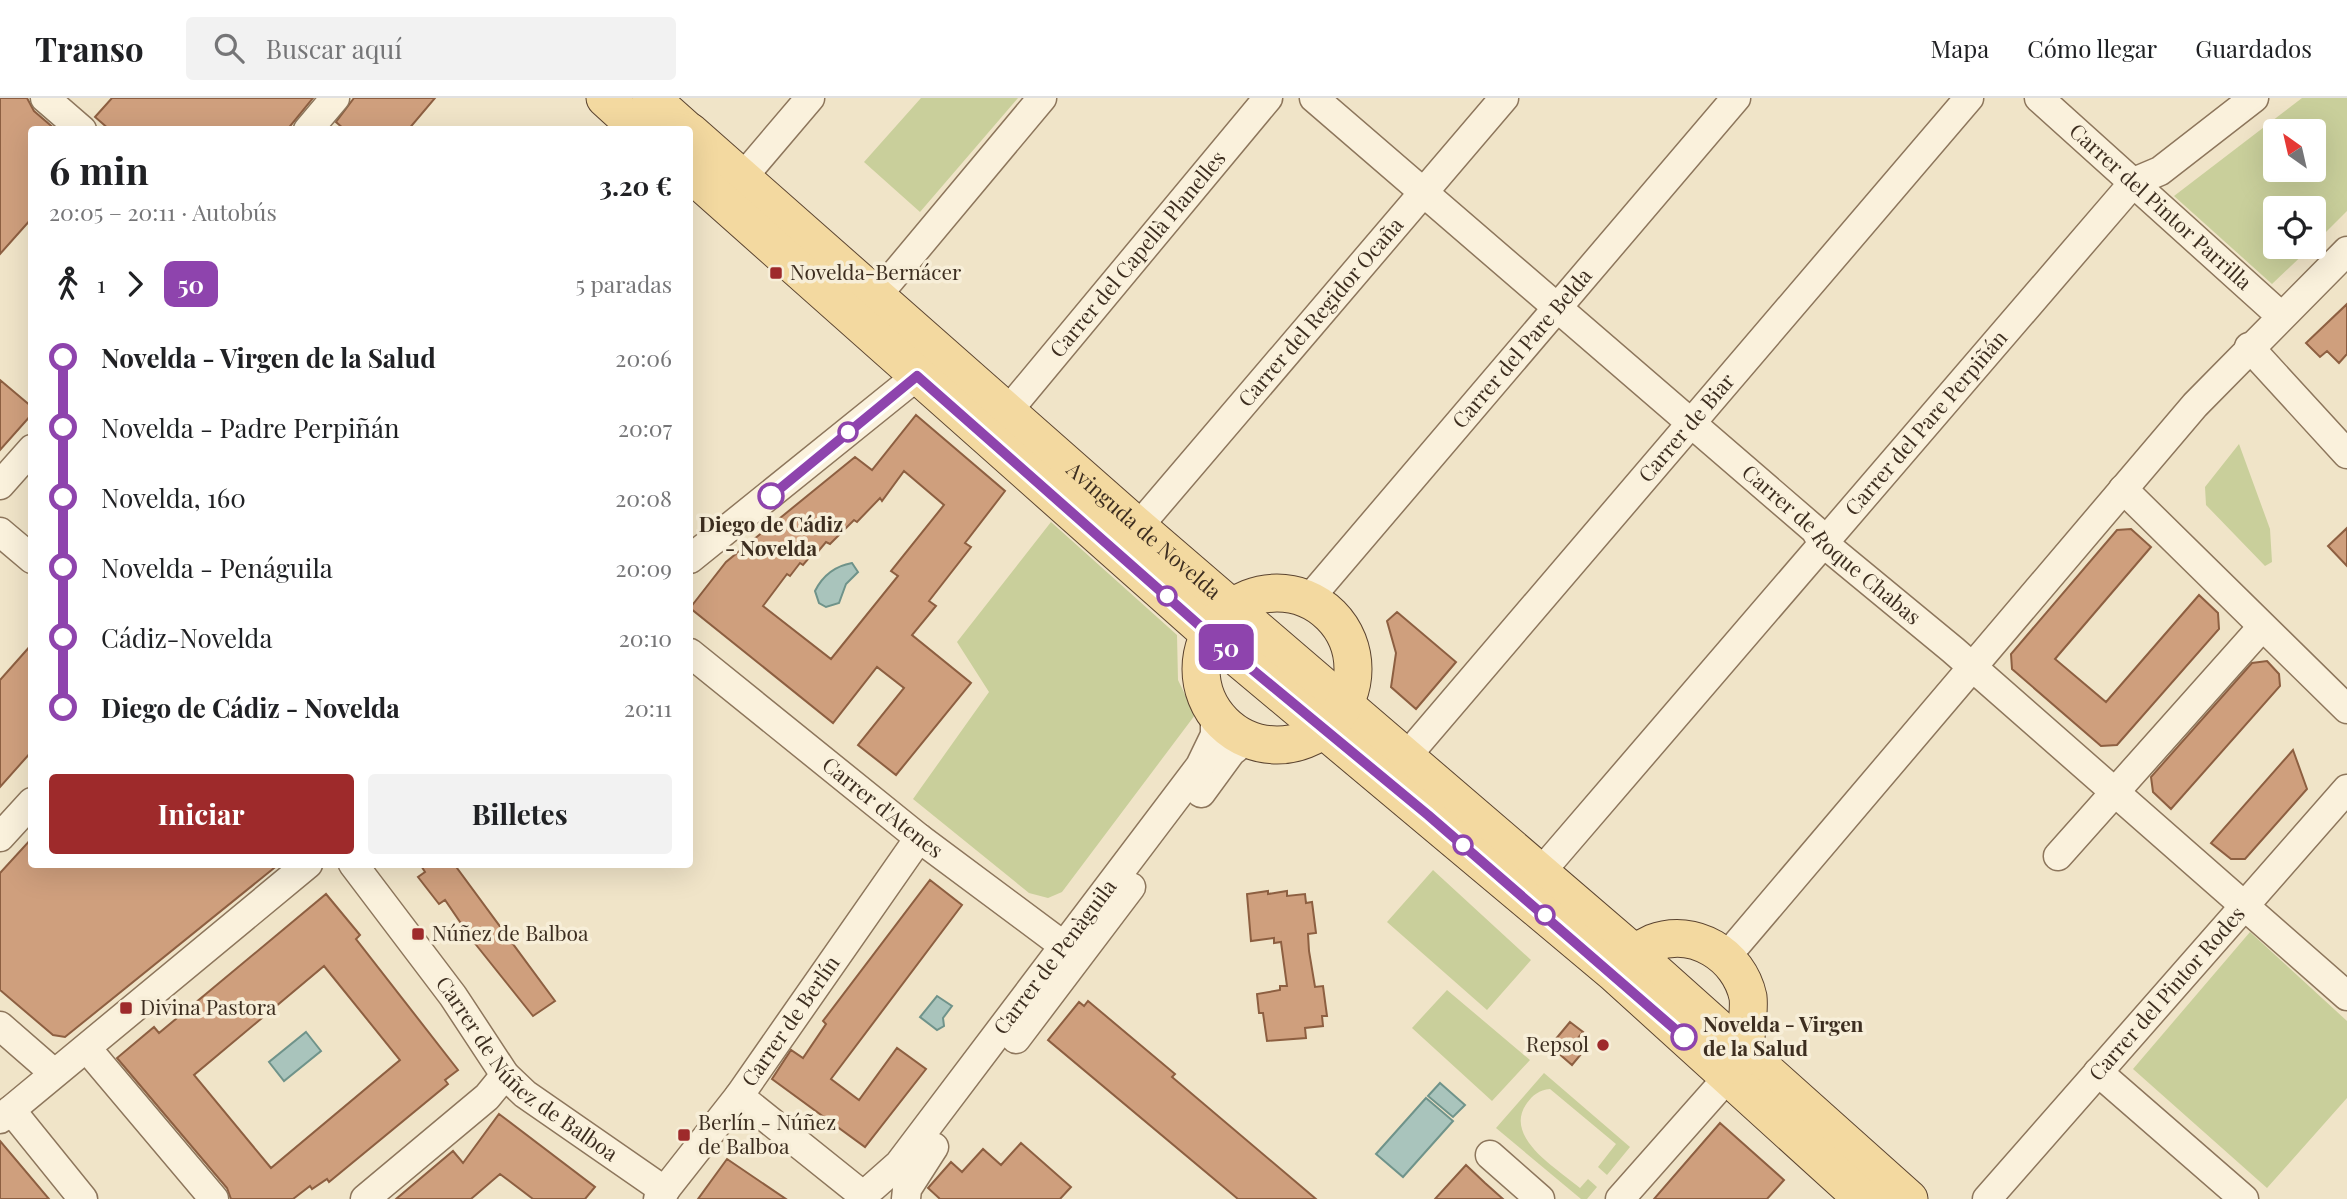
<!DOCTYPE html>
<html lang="es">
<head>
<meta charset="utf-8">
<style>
	:root { --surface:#fff; --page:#f2f2f2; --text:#202124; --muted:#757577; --line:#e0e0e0; --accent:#9e2a2b }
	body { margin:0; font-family:"Playfair Display",serif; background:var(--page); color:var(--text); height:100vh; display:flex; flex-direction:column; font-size:26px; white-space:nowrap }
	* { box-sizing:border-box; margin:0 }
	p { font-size:23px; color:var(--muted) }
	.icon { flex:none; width:38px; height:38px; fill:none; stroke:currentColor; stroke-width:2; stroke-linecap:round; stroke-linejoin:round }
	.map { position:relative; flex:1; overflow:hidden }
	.details { position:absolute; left:28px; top:28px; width:665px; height:742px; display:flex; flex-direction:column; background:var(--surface); border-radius:7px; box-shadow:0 7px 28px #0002 }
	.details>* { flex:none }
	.badge { padding:0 14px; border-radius:10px; font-size:24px; line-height:46px }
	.needle { width:46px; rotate:326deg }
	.buttons { position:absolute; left:2263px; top:21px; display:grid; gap:14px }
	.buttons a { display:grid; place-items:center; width:63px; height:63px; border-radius:7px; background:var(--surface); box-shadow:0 7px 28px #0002; font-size:35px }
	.map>.badge { position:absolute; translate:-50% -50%; box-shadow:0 0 0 4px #fff }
	.legs { display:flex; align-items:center; gap:10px; height:77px; padding:0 21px; font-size:23px }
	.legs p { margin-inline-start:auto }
	.summary { display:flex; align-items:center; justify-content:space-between; height:119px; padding:0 21px }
	h1 { font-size:38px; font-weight:700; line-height:52px }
	.primary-button { display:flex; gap:14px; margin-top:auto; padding:14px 21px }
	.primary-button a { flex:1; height:80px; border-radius:7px; background:var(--accent); color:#fff; font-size:28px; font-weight:700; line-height:80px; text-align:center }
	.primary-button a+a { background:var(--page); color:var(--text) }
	ul { padding:0 21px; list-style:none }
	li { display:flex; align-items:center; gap:24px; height:70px; font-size:26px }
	li i { display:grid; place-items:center; width:10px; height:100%; margin:0 9px; background:currentColor }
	li i::after { content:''; width:18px; height:18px; margin:-9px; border:5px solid; border-radius:50%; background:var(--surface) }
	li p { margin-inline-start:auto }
	li:first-child i { background:linear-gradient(#0000 50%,currentColor 0) }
	li:last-child i { background:linear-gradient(currentColor 50%,#0000 0) }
	header { display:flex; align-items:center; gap:42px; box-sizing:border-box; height:98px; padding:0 35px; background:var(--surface); border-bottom:2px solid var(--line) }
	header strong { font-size:33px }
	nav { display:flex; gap:38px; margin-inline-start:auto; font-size:24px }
	.search { width:490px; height:63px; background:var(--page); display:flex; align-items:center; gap:18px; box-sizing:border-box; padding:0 24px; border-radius:7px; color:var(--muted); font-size:26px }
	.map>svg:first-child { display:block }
</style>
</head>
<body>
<header>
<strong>Transo</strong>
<div class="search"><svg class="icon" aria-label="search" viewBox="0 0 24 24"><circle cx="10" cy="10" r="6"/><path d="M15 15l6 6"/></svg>Buscar aquí</div>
<nav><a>Mapa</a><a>Cómo llegar</a><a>Guardados</a></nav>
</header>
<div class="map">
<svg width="2347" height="1101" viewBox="0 0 2347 1101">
	<rect width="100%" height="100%" fill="#f0e4c8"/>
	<path fill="#c9cf9b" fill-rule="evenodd" d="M 921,0 L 1018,0 L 920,114 L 864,64 Z
		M 2302,0 L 2347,0 L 2347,113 L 2314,146 L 2314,110 L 2275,110 L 2275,149 L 2311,149 L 2272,186 L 2174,98 ZM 2275,33 L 2314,33 L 2314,72 L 2275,72 Z
		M 2239,346 L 2270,431 L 2272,464 L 2265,468 L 2206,407 L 2205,389 Z
		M 1051,424 L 1177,537 L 1178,582 L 1195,617 L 1062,794 L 1048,800 L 1029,795 L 913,701 L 989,594 L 957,544 Z
		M 1433,772 L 1531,862 L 1487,912 L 1387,824 Z
		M 2250,834 L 2347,923 L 2347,1000 L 2267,1090 L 2133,971 Z
		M 1447,892 L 1530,962 L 1492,1003 L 1412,930 Z
		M 1544,975 L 1630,1049 L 1607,1077 L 1598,1069 L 1616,1046 L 1550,991 C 1539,992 1533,997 1527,1005 C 1502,1039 1558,1071 1580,1090 L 1588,1081 L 1597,1089 L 1587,1101 L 1581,1101 L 1496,1030 Z"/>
	<path fill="#a9c4bc" stroke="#6f938a" stroke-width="2" d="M 852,465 L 858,474 L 846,486 L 839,505 L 826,509 L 819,505 L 815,493 C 823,477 835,468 852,465 Z
		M 937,898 L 952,908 L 943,920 L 944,928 L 937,932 L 920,919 Z
		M 306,934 L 321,953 L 284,983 L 269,964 Z
		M 1440,985 L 1465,1007 L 1453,1019 L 1428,998 Z
		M 1426,1000 L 1453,1023 L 1403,1079 L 1376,1056 Z"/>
	<path fill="#cf9f7d" stroke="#8d5f41" stroke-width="2" fill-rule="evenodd" d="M 0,0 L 27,0 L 34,13 L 56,32 L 32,32 L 32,120 L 0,156 Z
		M 112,0 L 313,0 L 287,32 L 110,32 L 95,19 Z
		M 354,0 L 435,0 L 408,32 L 345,32 L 336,24 Z
		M 2347,206 L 2347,256 L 2339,265 L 2327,253 L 2320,259 L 2306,245 Z
		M 0,282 L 32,309 L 32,316 L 0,352 Z
		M 916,317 L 1005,393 L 965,445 L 971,449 L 929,503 L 936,508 L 912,537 L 971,585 L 896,677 L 858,647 L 904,590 L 877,569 L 833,625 L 690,510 L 726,464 L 855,359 L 872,372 ZM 904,373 L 944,407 L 891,473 L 898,478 L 831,561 L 763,508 L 787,476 L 790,478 L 800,465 L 803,467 L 814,454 L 816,456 L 826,444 L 830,446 L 854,422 L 857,424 L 880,400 L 882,403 Z
		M 2347,430 L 2347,468 L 2328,448 Z
		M 2131,431 L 2151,449 L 2055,561 L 2106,604 L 2199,497 L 2218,515 L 2219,531 L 2117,647 L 2101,648 L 2012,571 L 2011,556 L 2117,432 Z
		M 1397,514 L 1456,564 L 1416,611 L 1391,589 L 1396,555 L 1387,523 Z
		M 32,546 L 32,653 L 0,689 L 0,582 Z
		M 2267,563 L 2279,576 L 2280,588 L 2171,711 L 2153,694 L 2151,679 L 2252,565 Z
		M 2293,652 L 2307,691 L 2245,761 L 2231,761 L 2211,745 Z
		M 32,740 L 32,766 L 279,766 L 65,939 L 53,937 L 0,892 L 0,775 Z
		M 420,766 L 454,766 L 555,903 L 533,918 L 473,843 L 445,802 L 439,806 L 418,779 L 425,774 Z
		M 930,782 L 962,807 L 831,981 L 859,1002 L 897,950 L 926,971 L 865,1049 L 772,981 L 791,952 L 803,960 L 826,926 L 823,923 Z
		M 1268,793 L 1268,796 L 1287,793 L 1287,798 L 1305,796 L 1306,805 L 1312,804 L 1316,835 L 1308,836 L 1309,853 L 1315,889 L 1323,888 L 1327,918 L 1322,918 L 1323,928 L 1305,930 L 1306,940 L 1267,943 L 1263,915 L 1259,915 L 1257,896 L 1280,892 L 1280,888 L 1287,888 L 1281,844 L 1274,845 L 1274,840 L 1251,843 L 1247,796 Z
		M 326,796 L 360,837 L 356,841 L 458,972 L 445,982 L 448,986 L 329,1084 L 327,1081 L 312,1091 L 310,1088 L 293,1101 L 231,1101 L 227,1090 L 117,960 L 154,929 L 159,935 ZM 324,868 L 400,962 L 271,1070 L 194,977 Z
		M 1088,903 L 1175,976 L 1172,979 L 1316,1101 L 1238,1101 L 1048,942 L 1079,904 L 1084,908 Z
		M 1570,924 L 1583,934 L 1577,941 L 1587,949 L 1572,967 L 1550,948 Z
		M 499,1016 L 595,1089 L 585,1101 L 533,1101 L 500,1076 L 471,1101 L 396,1101 L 453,1053 L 463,1065 Z
		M 1720,1025 L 1784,1082 L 1767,1101 L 1654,1101 Z
		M 0,1043 L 49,1101 L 0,1101 Z
		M 1021,1045 L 1071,1089 L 1060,1101 L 940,1101 L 928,1090 L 951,1064 L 962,1074 L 983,1051 L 1001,1067 Z
		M 727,1061 L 786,1101 L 698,1101 Z
		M 1466,1067 L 1485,1085 L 1503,1101 L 1435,1101 Z"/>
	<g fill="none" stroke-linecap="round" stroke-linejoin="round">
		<defs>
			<g id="minor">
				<path d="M 45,0 L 82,32"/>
				<path id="s1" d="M 1314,0 L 1815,432 L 1822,444 L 1953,552 L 2347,898"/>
				<path id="s2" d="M 2039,0 L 2281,218"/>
				<path d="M 308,32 L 335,0"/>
				<path d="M 742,80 L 810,0"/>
				<path d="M 875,200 L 1042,0"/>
				<path d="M 2249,249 L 2347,356"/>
				<path id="s3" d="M 1007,314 L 1268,0"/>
				<path d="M 0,387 L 32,351"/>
				<path d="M 2123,391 L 2347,611"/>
				<path id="s4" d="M 1138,429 L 1504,0"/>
				<path d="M 0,434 L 32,461"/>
				<path d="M 690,461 L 917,278"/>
				<path id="s5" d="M 1309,501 L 1736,0"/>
				<path id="s6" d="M 690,555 L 919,740 L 1076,857"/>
				<path id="s7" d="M 1405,660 L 1969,0"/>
				<path d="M 1201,695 L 1231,654 L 1246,642"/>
				<path d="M 0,739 L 32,704"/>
				<path d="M 2058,758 L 2262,529"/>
				<path id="s8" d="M 353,766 L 453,898 L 505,977 L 525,996 L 665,1093"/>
				<path id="s9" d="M 1540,775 L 2134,84 L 2160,73 L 2254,0"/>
				<path d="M 1726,859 L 2195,307 L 2347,153"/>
				<path d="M 0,928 L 54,975"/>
				<path d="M 1016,941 L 1131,789"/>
				<path d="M 95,960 L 214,1101"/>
				<path d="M 2098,974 L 2244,1101"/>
				<path d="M 739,998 L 860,1095"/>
				<path d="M 11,1012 L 83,1101"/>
				<path d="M 0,1021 L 308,766"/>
				<path d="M 1490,1057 L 1540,1101"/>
				<path id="s10" d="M 873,1089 L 899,1066 L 1200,668 L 1215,637 L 1215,618"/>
				<path d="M 365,1101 L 487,999 L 505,977"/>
				<path id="s11" d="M 658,1101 L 739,998 L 919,740"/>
				<path d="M 906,1101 L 907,1091 L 934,1049"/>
				<path d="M 1620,1101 L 1728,979"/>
				<path id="s12" d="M 1987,1101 L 2347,691"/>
			</g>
			<g id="major">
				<path d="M 605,0 L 640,32"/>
				<path d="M 651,0 L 687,32"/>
				<path id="s13" d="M 690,34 L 1138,429 L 1634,855 L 1909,1101"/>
				<path d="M 690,75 L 1208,535 L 1614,875 L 1863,1101"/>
				<circle cx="1277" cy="571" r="76"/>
				<path d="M 1618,871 C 1629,861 1639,851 1653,845 C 1694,829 1739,857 1748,899 C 1749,907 1748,917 1747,926 C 1746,943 1746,953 1736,967"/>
			</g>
		</defs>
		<use href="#minor" stroke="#8d765c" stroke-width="31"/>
		<use href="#major" stroke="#5b4430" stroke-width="39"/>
		<use href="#minor" stroke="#faf1dc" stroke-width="28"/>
		<use href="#major" stroke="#f3d9a0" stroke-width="37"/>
	</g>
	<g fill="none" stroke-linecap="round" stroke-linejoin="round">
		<defs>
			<path id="line-1" d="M 771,398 L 917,278 L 1208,535 L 1428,717 L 1684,939"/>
		</defs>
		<use href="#line-1" stroke="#fff" stroke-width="16"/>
		<use href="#line-1" stroke="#8e44ad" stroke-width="10"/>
	</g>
	<g fill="#9e2a2b" stroke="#f7eed8" stroke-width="2.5">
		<rect x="769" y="168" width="14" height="14" rx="3.5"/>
		<rect x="411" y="829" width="14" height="14" rx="3.5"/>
		<rect x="119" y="903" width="14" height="14" rx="3.5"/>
		<circle cx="1603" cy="947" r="7"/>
		<rect x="677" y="1030" width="14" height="14" rx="3.5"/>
	</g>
	<g fill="#fff" stroke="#8e44ad" stroke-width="3.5">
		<circle cx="848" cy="334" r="9"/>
		<circle cx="771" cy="398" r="12"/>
		<circle cx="1167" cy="498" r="9"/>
		<circle cx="1463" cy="747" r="9"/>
		<circle cx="1545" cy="817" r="9"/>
		<circle cx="1684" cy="939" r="12"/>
	</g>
	<g text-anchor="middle" stroke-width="7" stroke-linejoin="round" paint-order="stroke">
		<g font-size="21" fill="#3d2e20" stroke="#f7eed8">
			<text dy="7" stroke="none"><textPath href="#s2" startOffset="163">Carrer del Pintor Parrilla</textPath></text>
			<text dy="7" stroke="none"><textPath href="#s3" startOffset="205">Carrer del Capellà Planelles</textPath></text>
			<text dy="7" stroke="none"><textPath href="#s4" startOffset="282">Carrer del Regidor Ocaña</textPath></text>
			<text dy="7" stroke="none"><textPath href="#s5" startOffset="329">Carrer del Pare Belda</textPath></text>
			<text dy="7" stroke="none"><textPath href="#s9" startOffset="593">Carrer del Pare Perpiñán</textPath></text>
			<text dy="7" stroke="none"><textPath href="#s7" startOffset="434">Carrer de Biar</textPath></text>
			<text dy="7" stroke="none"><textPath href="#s13" startOffset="604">Avinguda de Novelda</textPath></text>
			<text dy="7" stroke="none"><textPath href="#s1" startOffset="684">Carrer de Roque Chabas</textPath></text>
			<text dy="7" stroke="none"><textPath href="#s6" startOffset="247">Carrer d'Atenes</textPath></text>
			<text dy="7" stroke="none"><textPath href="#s10" startOffset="294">Carrer de Penàguila</textPath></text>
			<text dy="7" stroke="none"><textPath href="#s12" startOffset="273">Carrer del Pintor Rodes</textPath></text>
			<text dy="7" stroke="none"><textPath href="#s11" startOffset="222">Carrer de Berlín</textPath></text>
			<text dy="7" stroke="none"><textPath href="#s8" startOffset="271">Carrer de Núñez de Balboa</textPath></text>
		</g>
		<g font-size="21" fill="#3d2e20" stroke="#f7eed8" text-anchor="start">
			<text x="790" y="182">Novelda-Bernácer</text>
			<text x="432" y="843">Núñez de Balboa</text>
			<text x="140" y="917">Divina Pastora</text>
			<text x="1589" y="954" text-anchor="end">Repsol</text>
			<text x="698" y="1032">Berlín - Núñez<tspan x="698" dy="24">de Balboa</tspan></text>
		</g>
		<g font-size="21" font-weight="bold" fill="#3d2e20" stroke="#f7eed8">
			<text x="771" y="434">Diego de Cádiz<tspan x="771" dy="24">- Novelda</tspan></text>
			<text x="1703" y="934" text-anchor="start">Novelda - Virgen<tspan x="1703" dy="24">de la Salud</tspan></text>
		</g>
	</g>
</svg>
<div class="buttons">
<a><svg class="needle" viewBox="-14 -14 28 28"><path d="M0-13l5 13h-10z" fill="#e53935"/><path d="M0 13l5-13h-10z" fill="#757577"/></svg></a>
<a><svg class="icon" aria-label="locate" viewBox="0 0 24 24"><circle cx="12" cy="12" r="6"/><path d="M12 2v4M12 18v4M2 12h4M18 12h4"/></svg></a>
</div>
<b class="badge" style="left:1226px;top:549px;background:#8e44ad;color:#fff">50</b>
<section class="details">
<div class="summary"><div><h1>6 min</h1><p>20:05 – 20:11 · Autobús</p></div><b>3.20 €</b></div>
<div class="legs"><svg class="icon" aria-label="walk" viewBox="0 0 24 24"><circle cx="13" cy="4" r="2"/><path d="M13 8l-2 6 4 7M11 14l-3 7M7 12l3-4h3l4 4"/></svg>1<svg class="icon" aria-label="forward" viewBox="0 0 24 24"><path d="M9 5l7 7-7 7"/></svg><b class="badge" style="background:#8e44ad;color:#fff">50</b><p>5 paradas</p></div>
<ul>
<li><i style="color:#8e44ad"></i><b>Novelda - Virgen de la Salud</b><p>20:06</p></li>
<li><i style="color:#8e44ad"></i><span>Novelda - Padre Perpiñán</span><p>20:07</p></li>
<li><i style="color:#8e44ad"></i><span>Novelda, 160</span><p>20:08</p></li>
<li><i style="color:#8e44ad"></i><span>Novelda - Penáguila</span><p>20:09</p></li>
<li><i style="color:#8e44ad"></i><span>Cádiz-Novelda</span><p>20:10</p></li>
<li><i style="color:#8e44ad"></i><b>Diego de Cádiz - Novelda</b><p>20:11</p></li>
</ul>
<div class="primary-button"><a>Iniciar</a><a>Billetes</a></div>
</section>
</div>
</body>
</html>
